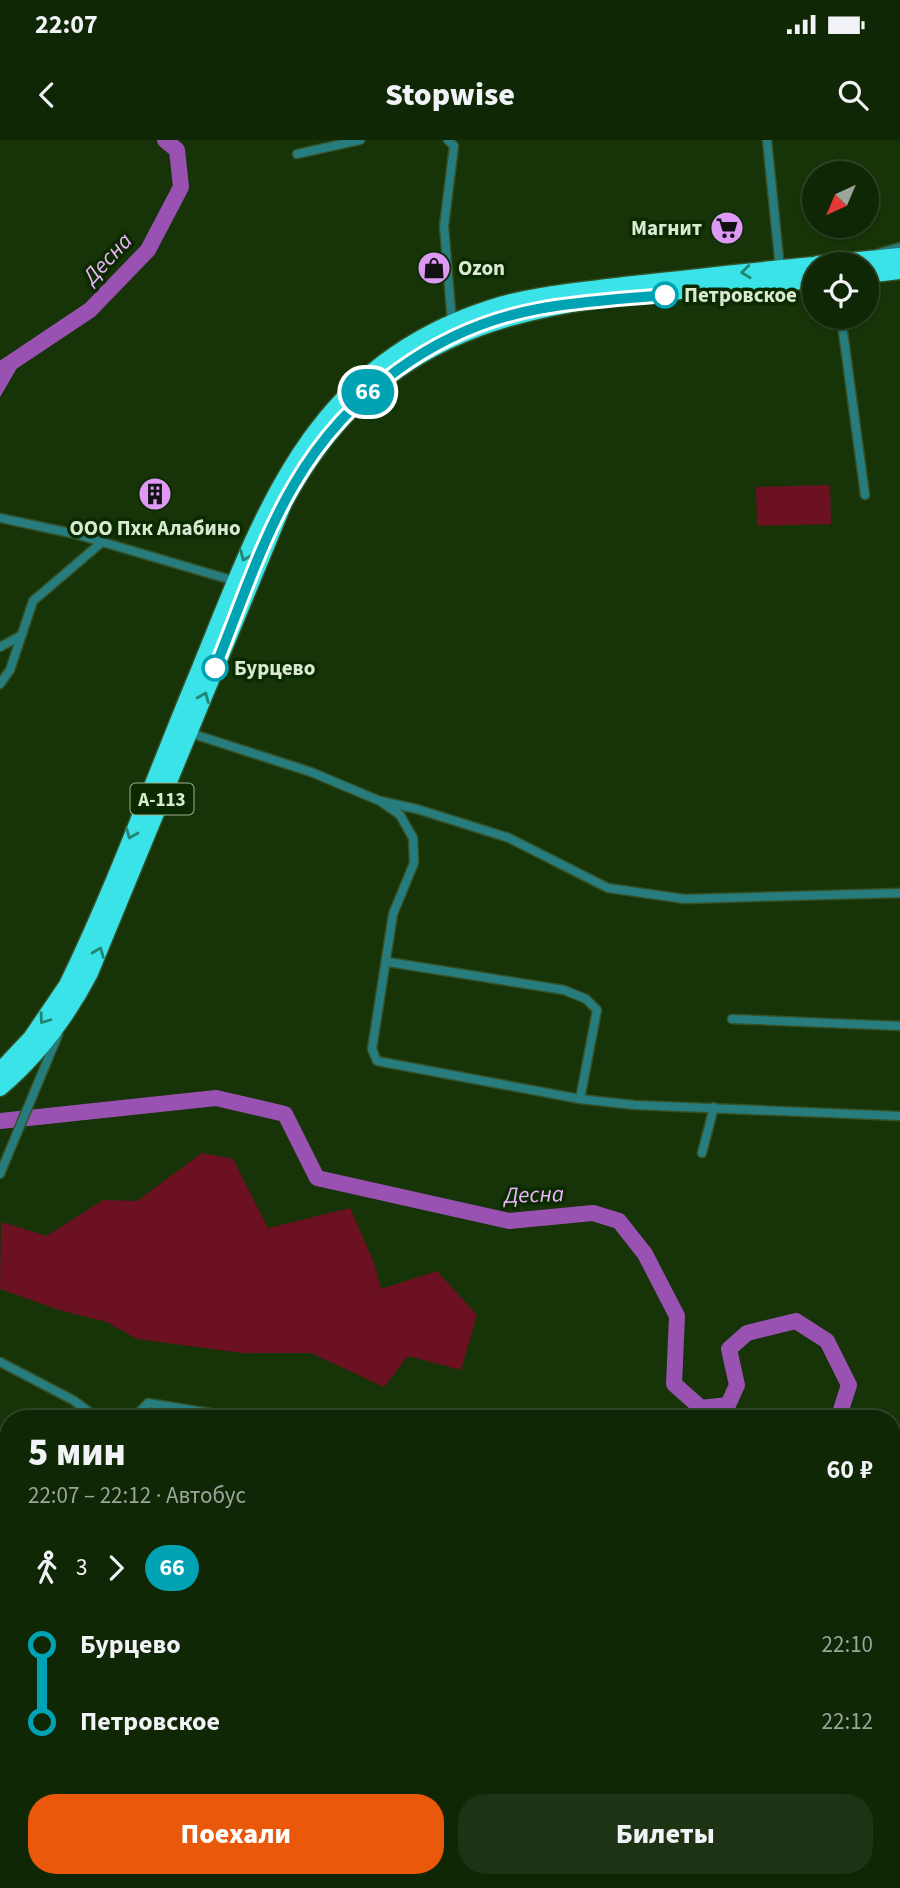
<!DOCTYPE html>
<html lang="ru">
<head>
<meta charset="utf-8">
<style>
	:root { --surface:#102706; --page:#1e3314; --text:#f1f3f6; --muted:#9ca59b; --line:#304428; --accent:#ea580c }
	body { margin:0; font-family:"Source Sans 3",sans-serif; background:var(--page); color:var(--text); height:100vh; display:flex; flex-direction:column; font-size:26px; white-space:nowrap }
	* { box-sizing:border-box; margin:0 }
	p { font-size:23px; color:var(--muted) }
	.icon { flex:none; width:38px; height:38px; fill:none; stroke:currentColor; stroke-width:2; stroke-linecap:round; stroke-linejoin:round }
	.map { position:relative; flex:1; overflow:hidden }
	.sheet { position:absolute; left:0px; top:1270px; width:901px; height:478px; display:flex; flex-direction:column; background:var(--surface); border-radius:28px 28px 0 0; box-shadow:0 2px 5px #0004,0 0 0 2px var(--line) }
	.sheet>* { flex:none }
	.badge { padding:0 14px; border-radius:23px; font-size:24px; line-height:46px }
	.needle { width:46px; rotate:224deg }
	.tools { position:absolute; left:802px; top:21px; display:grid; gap:14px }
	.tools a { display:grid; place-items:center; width:77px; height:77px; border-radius:50%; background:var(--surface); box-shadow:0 2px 5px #0004,0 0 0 2px var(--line); font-size:35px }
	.map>.badge { position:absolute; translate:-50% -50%; box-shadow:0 0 0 4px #fff }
	.legs { display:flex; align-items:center; gap:10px; height:77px; padding:0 28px; font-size:23px }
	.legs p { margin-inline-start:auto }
	.headline { display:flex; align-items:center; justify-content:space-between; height:119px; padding:0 28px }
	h1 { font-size:38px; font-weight:800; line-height:52px }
	.action { display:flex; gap:14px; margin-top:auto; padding:14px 28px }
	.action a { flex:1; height:80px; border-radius:28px; background:var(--accent); color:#fff; font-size:28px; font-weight:800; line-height:80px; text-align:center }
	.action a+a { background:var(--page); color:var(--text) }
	ul { padding:0 28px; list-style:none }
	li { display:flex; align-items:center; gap:24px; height:77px; font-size:26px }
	li i { display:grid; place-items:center; width:10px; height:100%; margin:0 9px; background:currentColor }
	li i::after { content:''; width:18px; height:18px; margin:-9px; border:5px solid; border-radius:50%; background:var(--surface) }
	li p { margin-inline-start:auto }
	li:first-child i { background:linear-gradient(#0000 50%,currentColor 0) }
	li:last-child i { background:linear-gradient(currentColor 50%,#0000 0) }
	.status { display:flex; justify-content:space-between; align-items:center; height:49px; padding:0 35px; background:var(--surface); direction:ltr }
	.status svg { height:19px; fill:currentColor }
	header { display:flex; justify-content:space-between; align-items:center; height:91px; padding:0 28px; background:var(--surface); font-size:32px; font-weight:800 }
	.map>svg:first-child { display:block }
</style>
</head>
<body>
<div class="status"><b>22:07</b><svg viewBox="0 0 49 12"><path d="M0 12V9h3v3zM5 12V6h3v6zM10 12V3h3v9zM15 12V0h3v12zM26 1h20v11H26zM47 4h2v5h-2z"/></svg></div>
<header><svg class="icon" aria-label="back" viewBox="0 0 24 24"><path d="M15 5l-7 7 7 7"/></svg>Stopwise<svg class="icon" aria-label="search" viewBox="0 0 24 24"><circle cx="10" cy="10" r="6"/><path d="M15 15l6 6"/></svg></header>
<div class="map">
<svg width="900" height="1748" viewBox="0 0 900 1748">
	<rect width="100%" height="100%" fill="#163408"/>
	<path fill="#6c1121" d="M 830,345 L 831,384 L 757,386 L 756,347 Z
		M 202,1013 L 233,1019 L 268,1088 L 350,1068 L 374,1123 L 381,1149 L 437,1131 L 477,1175 L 461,1230 L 408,1216 L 384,1247 L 311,1213 L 242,1213 L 137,1199 L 107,1182 L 59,1170 L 0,1149 L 1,1082 L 47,1096 L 103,1060 L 137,1061 Z"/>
	<path fill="#9a52b2" d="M 25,214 L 3,252 L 0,257 L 0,230 Z"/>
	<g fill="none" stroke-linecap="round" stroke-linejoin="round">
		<path stroke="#9a52b2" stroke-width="16" d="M 0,230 L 90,170 L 148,110 L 181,47 L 177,10 L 165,0
			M 0,981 L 216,958 L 285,974 L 317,1038 L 509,1081 L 593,1073 L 619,1081 L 645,1114 L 677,1176 L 674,1244 L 701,1268 L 728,1265 L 737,1245 L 729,1209 L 747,1193 L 796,1181 L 827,1201 L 849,1245 L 838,1279
			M 892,1460 L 900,1463"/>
		<defs>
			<path id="street" d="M 448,0 L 454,6 L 444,86 L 452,183
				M 767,0 L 780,128
				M 297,14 L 360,0
				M 879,113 L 900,107
				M 841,177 L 865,355
				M 0,378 L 75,394 L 235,441
				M 0,507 L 22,495
				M 0,544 L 10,530 L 33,461 L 102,402
				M 190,593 L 311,632 L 380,661 L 417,669 L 509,698 L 608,748 L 685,759 L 900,753
				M 380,661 L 400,675 L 413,698 L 414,723 L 393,774 L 372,909 L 377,921 L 580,959 L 634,965 L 900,976
				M 388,822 L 564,850 L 586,859 L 597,870 L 580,959
				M 732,879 L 900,886
				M 702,1013 L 714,967
				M 0,1034 L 58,895
				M 0,1222 L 73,1260 L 99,1279
				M 133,1279 L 148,1263 L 247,1279
				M 799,1740 L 806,1748
				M 886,1748 L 900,1744"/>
			<path id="highway" d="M 817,124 L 900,116
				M 866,135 L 900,131
				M 0,931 L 31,898 L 67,845 C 116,744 154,638 197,535 C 262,377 307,229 487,169 C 532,154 578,151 624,145 C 687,138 750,131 814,125
				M 0,948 C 38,916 67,877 90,833 L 284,363 C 401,144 599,161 814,140"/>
		</defs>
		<use href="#street" stroke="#355128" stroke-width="11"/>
		<use href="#highway" stroke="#355128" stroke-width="19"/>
		<use href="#street" stroke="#277c7e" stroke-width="8"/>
		<use href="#highway" stroke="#3ae3e7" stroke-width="16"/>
	</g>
	<defs><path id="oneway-chevron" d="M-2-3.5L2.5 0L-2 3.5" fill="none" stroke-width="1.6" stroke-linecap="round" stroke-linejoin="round" transform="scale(1.75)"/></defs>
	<g stroke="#238674">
		<use href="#oneway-chevron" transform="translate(746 132) rotate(174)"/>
		<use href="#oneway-chevron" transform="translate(245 416) rotate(113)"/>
		<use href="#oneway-chevron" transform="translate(204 557) rotate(-68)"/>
		<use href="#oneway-chevron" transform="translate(131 694) rotate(112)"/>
		<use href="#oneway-chevron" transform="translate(99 812) rotate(-68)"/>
		<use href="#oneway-chevron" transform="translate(44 879) rotate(126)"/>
	</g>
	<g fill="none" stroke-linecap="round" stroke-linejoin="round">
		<defs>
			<path id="line-1" d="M 215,528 C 240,467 261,400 295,343 C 347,254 436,188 538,169 C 580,161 623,159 665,155"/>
		</defs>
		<use href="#line-1" stroke="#fff" stroke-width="16"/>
		<use href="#line-1" stroke="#00a3b4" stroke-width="10"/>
	</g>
	<defs>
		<symbol id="supermarket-disc" viewBox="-11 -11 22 22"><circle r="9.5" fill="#dd99f4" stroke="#0c2a00"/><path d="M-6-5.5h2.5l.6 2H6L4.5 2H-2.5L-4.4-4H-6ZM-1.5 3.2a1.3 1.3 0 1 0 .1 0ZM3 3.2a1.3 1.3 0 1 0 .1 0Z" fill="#111"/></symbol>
		<symbol id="shop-disc" viewBox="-11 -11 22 22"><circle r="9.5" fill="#dd99f4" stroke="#0c2a00"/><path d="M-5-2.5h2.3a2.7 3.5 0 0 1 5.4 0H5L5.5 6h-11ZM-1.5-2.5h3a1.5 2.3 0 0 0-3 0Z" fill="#111"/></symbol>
		<symbol id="building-disc" viewBox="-11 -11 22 22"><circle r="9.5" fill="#dd99f4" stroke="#0c2a00"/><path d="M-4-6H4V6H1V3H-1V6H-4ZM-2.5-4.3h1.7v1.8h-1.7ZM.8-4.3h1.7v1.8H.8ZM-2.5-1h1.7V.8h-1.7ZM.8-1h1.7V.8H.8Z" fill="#111"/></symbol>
	</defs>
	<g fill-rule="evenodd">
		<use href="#supermarket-disc" x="708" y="69" width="38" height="38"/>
		<use href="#shop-disc" x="415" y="109" width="38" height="38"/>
		<use href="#building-disc" x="136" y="335" width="38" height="38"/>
	</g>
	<g fill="#fff" stroke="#00a3b4" stroke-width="3.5">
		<circle cx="665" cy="155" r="12"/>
		<circle cx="215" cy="528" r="12"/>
	</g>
	<g text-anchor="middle" stroke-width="7" stroke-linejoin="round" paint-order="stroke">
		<rect fill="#0c2a00" stroke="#9bb193" stroke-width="2" x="130.5" y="643.5" width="63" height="31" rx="5"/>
		<g font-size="19" font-weight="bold" fill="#d8ebd2">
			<text x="162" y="666">А-113</text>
		</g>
		<g font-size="21" font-weight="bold" fill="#d8ebd2" stroke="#0c2a00" text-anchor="end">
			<text x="702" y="95">Магнит</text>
			<text x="458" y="135" text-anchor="start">Ozon</text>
			<text x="155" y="395" text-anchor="middle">ООО Пхк Алабино</text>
		</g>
		<g font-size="21" font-weight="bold" fill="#d8ebd2" stroke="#0c2a00" text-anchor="start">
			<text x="684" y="162">Петровское</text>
			<text x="234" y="535">Бурцево</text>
		</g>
		<g font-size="23" font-style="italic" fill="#ecb6fe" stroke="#0c2a00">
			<text transform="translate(107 118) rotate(-47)" y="8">Десна</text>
			<text transform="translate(534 1054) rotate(-2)" y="8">Десна</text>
		</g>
	</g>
</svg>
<div class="tools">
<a><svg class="needle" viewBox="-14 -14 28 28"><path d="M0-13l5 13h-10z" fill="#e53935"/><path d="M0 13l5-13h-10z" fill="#9ca59b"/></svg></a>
<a><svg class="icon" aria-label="locate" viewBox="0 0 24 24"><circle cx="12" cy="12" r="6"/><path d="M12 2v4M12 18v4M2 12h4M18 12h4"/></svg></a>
</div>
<b class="badge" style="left:368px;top:252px;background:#00a3b4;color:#fff">66</b>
<section class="sheet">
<div class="headline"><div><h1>5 мин</h1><p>22:07 – 22:12 · Автобус</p></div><b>60 ₽</b></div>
<div class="legs"><svg class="icon" aria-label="walk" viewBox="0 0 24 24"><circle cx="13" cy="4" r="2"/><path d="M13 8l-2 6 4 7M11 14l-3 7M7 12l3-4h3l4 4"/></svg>3<svg class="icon" aria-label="forward" viewBox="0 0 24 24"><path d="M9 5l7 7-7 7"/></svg><b class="badge" style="background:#00a3b4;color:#fff">66</b></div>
<ul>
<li><i style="color:#00a3b4"></i><b>Бурцево</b><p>22:10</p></li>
<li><i style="color:#00a3b4"></i><b>Петровское</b><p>22:12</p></li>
</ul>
<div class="action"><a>Поехали</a><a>Билеты</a></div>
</section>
</div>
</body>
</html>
